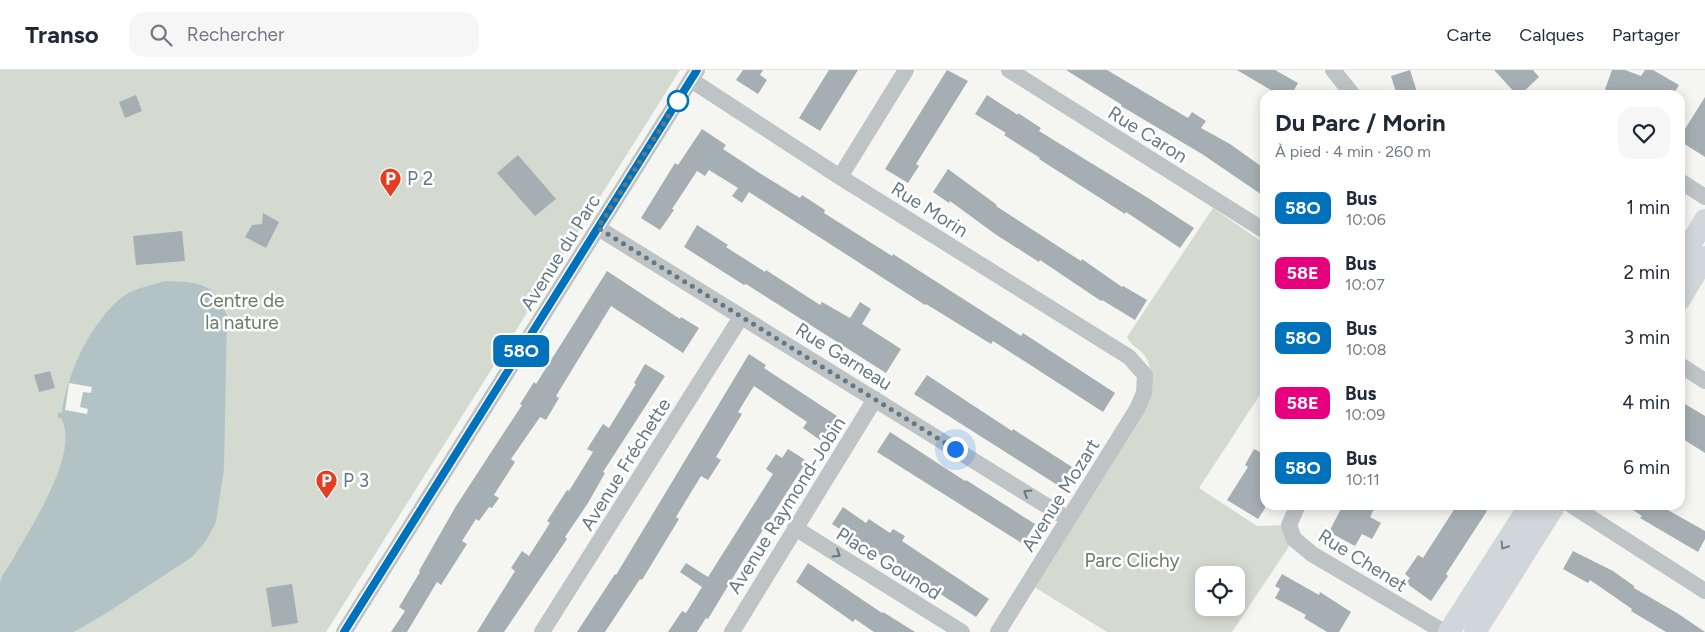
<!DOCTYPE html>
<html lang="fr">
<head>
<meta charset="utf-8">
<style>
	:root { --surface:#fff; --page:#f6f6f7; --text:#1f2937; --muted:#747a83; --line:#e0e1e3 }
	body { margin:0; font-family:Figtree,sans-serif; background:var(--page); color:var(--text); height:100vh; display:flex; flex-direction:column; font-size:19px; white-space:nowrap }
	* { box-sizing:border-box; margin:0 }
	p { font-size:16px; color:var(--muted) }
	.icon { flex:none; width:28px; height:28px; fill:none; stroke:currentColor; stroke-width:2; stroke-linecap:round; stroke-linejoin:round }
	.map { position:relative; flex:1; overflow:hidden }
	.drawer { position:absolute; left:1260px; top:20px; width:425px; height:420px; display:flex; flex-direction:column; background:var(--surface); border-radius:15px; box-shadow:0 2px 12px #0003 }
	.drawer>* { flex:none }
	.badge { padding:0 10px; border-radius:8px; font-size:18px; line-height:32px }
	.controls { position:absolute; left:1195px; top:496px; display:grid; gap:10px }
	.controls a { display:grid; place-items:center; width:50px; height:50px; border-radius:10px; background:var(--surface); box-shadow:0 2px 12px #0003; font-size:25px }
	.you { position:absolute; width:25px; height:25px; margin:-12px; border:4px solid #fff; border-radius:50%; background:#1a73e8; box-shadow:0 0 0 8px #1a73e833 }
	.map>.badge { position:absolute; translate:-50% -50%; box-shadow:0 0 0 2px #fff }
	.round { display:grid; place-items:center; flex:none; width:52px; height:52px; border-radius:15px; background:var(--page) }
	.headline { display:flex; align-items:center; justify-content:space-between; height:85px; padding:0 15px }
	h1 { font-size:24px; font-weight:700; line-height:38px }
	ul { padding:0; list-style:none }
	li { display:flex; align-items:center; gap:15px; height:65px; padding:0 15px }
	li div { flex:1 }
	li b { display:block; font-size:19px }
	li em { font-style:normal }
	li .badge { min-width:55px; font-weight:700; text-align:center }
	header { display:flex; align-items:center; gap:30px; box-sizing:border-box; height:70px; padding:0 25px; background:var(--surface); border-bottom:1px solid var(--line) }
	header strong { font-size:24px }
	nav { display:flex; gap:28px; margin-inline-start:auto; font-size:18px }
	.search { width:350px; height:45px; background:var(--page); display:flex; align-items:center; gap:12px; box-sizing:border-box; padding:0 18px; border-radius:15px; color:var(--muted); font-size:19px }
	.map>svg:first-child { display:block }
</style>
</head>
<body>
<header>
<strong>Transo</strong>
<div class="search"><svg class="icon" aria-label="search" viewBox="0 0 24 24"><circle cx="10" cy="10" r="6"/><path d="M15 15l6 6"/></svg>Rechercher</div>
<nav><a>Carte</a><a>Calques</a><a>Partager</a></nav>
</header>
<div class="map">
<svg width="1705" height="562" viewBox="0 0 1705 562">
	<rect width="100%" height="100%" fill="#f5f5f2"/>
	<path fill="#d5dad1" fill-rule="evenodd" d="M 0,0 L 680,0 L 326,562 L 0,562 Z
		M 1213,138 L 1265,174 L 1265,317 L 1199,418 L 1257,456 L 1289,455 L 1294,469 L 1232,562 L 1107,562 L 1031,515 L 1151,310 C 1150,301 1150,293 1145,286 C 1139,278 1131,276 1127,267 ZM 1204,505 L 1236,505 L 1236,538 L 1204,538 Z"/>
	<path fill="#b3c3c5" d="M 165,211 C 197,212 216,212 227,246 L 224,398 L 216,452 L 206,471 L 192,487 L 105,544 L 74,562 L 0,562 C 0,551 0,522 0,512 C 2,504 9,496 13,489 C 30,458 81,382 61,348 L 58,348 L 58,343 L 62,342 C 67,303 92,249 125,225 C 136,218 152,215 165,211 Z"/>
	<path fill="#f5f5f2" d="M 69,313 L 92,317 L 91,323 L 83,322 L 80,337 L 88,339 L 87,344 L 65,340 Z"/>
	<path fill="#a5afb3" d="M 743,0 L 763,0 L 760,5 L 767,10 L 758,24 L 736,10 Z
		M 829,0 L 858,0 L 820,61 L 799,48 Z
		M 947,0 L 968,11 L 916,94 L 919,96 L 908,113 L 885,99 Z
		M 1066,0 L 1107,0 L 1188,48 L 1192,42 L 1206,51 L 1201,58 L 1230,74 L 1265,99 L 1265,127 L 1202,84 L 1121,36 L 1122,35 Z
		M 1237,0 L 1275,0 L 1298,13 L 1291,25 L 1279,25 Z
		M 1410,0 L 1418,25 L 1397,25 L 1391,6 Z
		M 1494,0 L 1533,0 L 1539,7 L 1520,25 L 1517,25 Z
		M 1612,0 L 1625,0 L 1641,6 L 1645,0 L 1653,0 L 1679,15 L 1673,25 L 1613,25 L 1604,22 Z
		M 136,25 L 142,41 L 125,48 L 119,32 Z
		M 987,25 L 1018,45 L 1018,43 L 1041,58 L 1039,61 L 1148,128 L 1194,158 L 1180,178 L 1126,142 L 1125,144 L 1039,89 L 1040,88 L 1004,65 L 1006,63 L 975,44 Z
		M 1705,27 L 1705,87 L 1680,71 L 1680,67 Z
		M 702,59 L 726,75 L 723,79 L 761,104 L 800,128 L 802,125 L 825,140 L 824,143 L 892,186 L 893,184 L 1021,266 L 1023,263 L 1115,323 L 1103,342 L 993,271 L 991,274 L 926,234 L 925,235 L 749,122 L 742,133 L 732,126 L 738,118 L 709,100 L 705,106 L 697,101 L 672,139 L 674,140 L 660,160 L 641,148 L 675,93 L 678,95 Z
		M 518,85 L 556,129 L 535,146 L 497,103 Z
		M 948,99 L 997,135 L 996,136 L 1067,182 L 1081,191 L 1082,189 L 1122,217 L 1123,216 L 1147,230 L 1135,250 L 1102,230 L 1101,231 L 1040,190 L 1039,192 L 995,164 L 950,131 L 949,133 L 933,122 Z
		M 263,143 L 279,152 L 266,178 L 245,167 L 252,155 L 262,154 Z
		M 697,155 L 728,175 L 726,177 L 765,202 L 766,200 L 820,235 L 822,232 L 850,248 L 860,232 L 871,239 L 862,254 L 901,279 L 886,303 L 746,214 L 744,215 L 684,177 Z
		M 182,161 L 185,191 L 136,195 L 133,166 Z
		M 607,201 L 680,249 L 681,247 L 699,258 L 683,283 L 611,236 L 556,326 L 559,328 L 546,350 L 540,347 L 511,389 L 515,392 L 494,425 L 499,428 L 492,438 L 489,437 L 479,451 L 476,449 L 462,471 L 467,474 L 441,515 L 437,512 L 407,562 L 391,562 L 405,541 L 399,537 L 420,502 L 419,501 L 456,436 L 522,335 L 520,334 L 534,312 L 536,314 Z
		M 749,284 L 766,295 L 764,298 L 837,346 L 820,370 L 803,358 L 807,352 L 754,316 L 738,342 L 742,344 L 716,387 L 721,390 L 708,410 L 701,406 L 676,447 L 679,449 L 642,510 L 640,509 L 605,562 L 577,562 L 615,504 L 616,505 Z
		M 645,294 L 665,306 L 603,402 L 605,403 L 588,433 L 565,467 L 567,469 L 504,562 L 477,562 L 515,501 L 511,498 L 522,481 L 529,486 L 550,453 L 547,451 L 567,420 L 569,421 L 593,382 L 587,379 L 603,354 L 609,358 L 636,314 L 634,313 Z
		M 50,301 L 55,318 L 39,322 L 34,305 Z
		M 927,305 L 1012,361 L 1013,359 L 1072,397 L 1059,416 L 914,324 Z
		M 1680,331 L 1705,346 L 1705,383 L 1680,367 Z
		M 890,362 L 965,411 L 966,410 L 1035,454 L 1023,474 L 877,382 Z
		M 788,379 L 807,391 L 743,491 L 708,549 L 706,548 L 697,562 L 668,562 L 682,541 L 686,543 L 702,517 L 680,502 L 686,493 L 708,507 L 773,404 L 766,399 L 776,384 L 782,388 Z
		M 1254,379 L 1265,385 L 1265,438 L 1258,449 L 1227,430 L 1248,397 L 1245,395 Z
		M 1343,435 L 1376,435 L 1370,447 L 1381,453 L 1372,469 L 1362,464 L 1355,476 L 1329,462 Z
		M 1457,435 L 1477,435 L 1487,441 L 1446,504 L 1448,506 L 1431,531 L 1406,513 L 1410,508 L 1405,504 L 1418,485 L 1423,488 Z
		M 1625,435 L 1659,435 L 1705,461 L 1705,469 L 1698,482 L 1640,448 L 1642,446 Z
		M 843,437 L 866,453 L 869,449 L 890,463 L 893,459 L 905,466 L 902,471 L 989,529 L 976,547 L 832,454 Z
		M 1573,481 L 1613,501 L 1634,516 L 1634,518 L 1677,543 L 1705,562 L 1666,562 L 1631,541 L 1632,539 L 1590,510 L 1588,513 L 1563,499 Z
		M 808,493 L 882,543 L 883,542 L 915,562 L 874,562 L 855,549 L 853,552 L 796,512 Z
		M 1282,504 L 1319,525 L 1320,522 L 1351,542 L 1339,562 L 1327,562 L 1304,548 L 1306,545 L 1275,528 L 1280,519 L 1275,516 Z
		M 292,514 L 298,553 L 272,557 L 266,518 Z"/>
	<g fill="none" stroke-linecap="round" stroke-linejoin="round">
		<path stroke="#bec3c6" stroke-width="16" d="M 1009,0 L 1265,161
			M 1333,0 L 1353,25
			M 691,10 L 840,107 L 1129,287 L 1145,305 L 1144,323 L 1137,339 L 998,562
			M 840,107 L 906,0
			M 1680,111 L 1705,127
			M 598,158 L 1068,449
			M 1680,295 L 1705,311
			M 1298,435 L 1289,455 L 1294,469 L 1312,484 L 1444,562
			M 1571,435 L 1705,521
			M 795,458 L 962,562
			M 344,562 L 697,0
			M 542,562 L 741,247
			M 732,562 L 875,329"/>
		<path stroke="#d1d6da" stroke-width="22" d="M 1680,191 L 1705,150
			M 1680,229 L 1705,187
			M 1449,562 L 1530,435
			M 1475,562 L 1555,435"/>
	</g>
	<defs><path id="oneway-chevron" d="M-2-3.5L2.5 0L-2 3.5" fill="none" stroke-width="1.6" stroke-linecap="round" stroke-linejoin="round" transform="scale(1.25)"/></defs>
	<g stroke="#647883">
		<use href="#oneway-chevron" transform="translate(1027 423) rotate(-148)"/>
		<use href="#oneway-chevron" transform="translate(837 484) rotate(32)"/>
	</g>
	<use stroke="#6f818c" href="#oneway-chevron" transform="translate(1504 476) rotate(123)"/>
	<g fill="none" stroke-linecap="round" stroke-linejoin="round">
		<defs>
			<path id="line" d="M 344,562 L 697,0"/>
		</defs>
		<use href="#line" stroke="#fff" stroke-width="11"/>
		<use href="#line" stroke="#0072bc" stroke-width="8"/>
		<path stroke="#647883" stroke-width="5" stroke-dasharray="0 9" d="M 678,31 L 598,158 L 955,379"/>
	</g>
	<defs>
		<symbol id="parking-pin" viewBox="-11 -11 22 30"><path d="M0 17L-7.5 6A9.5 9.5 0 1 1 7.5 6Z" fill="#e33d24" stroke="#fff"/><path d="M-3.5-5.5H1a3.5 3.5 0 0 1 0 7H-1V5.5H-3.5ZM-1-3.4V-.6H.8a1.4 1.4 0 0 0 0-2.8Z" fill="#fff"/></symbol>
	</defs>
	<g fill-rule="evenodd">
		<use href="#parking-pin" x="378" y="96" width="25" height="34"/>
		<use href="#parking-pin" x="314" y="398" width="25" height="34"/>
	</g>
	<circle fill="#fff" stroke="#0072bc" stroke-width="2.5" cx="678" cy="31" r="10"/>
	<g text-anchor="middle" stroke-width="5" stroke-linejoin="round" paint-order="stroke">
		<g font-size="19" fill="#647883" stroke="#fff">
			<text transform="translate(1148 64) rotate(32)" y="7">Rue Caron</text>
			<text transform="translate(930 139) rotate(32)" y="7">Rue Morin</text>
			<text transform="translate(560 182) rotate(-58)" y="7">Avenue du Parc</text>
			<text transform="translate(844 286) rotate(32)" y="7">Rue Garneau</text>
			<text transform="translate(625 394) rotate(-58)" y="7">Avenue Fréchette</text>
			<text transform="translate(1060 425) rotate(-58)" y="7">Avenue Mozart</text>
			<text transform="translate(786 435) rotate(-58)" y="7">Avenue Raymond-Jobin</text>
			<text transform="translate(1363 490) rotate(32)" y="7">Rue Chenet</text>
			<text transform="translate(889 493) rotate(32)" y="7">Place Gounod</text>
		</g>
		<g font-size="19" fill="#647883" stroke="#fff" text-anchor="start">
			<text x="407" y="115">P 2</text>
			<text x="343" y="417">P 3</text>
		</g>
		<g font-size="19" fill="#6a7a63" stroke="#fff">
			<text x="242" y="237">Centre de<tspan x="242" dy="22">la nature</tspan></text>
			<text x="1132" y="497">Parc Clichy</text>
		</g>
	</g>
</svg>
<div class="controls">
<a><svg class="icon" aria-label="locate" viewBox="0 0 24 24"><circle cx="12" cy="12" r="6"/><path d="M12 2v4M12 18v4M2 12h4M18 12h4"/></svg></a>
</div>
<div class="you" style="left:955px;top:379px"></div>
<b class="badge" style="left:521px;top:281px;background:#0072bc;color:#fff">58O</b>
<section class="drawer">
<div class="headline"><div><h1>Du Parc / Morin</h1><p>À pied · 4 min · 260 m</p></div><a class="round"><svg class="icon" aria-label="heart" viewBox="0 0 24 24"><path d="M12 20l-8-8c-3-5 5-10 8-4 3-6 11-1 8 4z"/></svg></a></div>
<ul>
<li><span class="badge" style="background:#0072bc;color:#fff">58O</span><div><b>Bus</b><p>10:06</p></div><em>1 min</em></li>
<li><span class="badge" style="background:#e6007e;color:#fff">58E</span><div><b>Bus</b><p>10:07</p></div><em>2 min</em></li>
<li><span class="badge" style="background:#0072bc;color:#fff">58O</span><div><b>Bus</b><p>10:08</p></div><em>3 min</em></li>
<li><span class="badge" style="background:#e6007e;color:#fff">58E</span><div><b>Bus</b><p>10:09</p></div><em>4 min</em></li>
<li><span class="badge" style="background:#0072bc;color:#fff">58O</span><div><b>Bus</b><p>10:11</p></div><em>6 min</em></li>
</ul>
</section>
</div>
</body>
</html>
